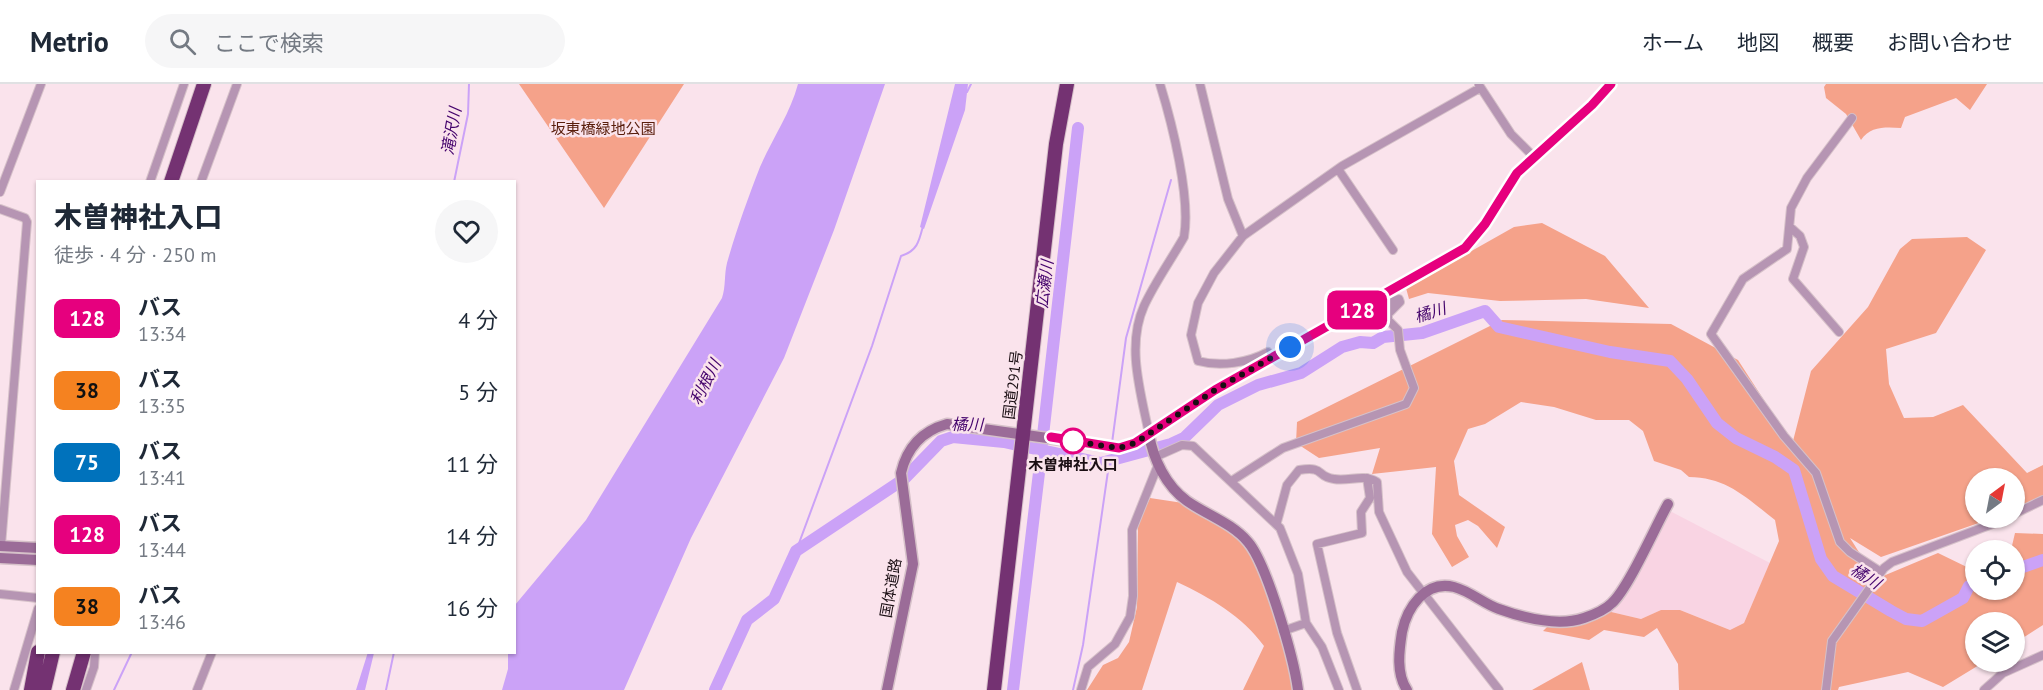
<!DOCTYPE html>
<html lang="ja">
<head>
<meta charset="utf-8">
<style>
	:root { --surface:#fff; --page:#f6f6f7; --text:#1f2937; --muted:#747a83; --line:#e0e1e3 }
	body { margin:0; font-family:"PT Sans","Noto Sans JP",sans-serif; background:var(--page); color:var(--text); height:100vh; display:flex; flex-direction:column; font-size:22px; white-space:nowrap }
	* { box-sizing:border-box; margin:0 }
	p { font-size:20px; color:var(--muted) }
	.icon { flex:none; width:33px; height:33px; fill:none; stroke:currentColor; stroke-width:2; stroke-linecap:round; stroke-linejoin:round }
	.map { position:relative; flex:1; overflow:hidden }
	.side { position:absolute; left:36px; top:96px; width:480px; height:474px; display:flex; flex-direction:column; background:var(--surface); border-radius:0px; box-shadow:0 2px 4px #0004 }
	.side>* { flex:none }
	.badge { padding:0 12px; border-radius:9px; font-size:21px; line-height:39px }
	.needle { width:39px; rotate:32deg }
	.fabs { position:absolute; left:1965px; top:384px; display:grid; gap:12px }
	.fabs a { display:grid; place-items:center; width:60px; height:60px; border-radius:50%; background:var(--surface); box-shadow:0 2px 4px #0004; font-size:30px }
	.you { position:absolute; width:30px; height:30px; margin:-15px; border:4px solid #fff; border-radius:50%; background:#1a73e8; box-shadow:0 0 0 9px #1a73e833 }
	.map>.badge { position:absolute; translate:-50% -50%; box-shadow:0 0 0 3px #fff }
	.round { display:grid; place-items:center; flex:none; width:63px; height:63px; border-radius:32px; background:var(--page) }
	.summary { display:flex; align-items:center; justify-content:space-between; height:102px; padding:0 18px }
	h1 { font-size:28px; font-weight:800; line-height:45px }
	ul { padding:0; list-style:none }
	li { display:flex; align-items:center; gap:18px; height:72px; padding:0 18px }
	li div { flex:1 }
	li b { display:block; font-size:22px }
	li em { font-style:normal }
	li .badge { min-width:66px; font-weight:700; text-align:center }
	header { display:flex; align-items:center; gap:36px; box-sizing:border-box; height:84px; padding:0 30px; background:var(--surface); border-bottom:2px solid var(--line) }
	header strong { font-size:28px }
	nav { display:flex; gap:33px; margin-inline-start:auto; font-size:21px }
	.search { width:420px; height:54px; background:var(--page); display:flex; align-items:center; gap:15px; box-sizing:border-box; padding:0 21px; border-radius:33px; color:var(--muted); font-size:22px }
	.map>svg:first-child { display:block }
</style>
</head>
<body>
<header>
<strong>Metrio</strong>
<div class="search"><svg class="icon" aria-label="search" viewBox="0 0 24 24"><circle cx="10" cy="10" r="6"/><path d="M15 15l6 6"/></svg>ここで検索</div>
<nav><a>ホーム</a><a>地図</a><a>概要</a><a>お問い合わせ</a></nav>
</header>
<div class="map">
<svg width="2043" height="606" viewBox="0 0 2043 606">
	<rect width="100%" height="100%" fill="#fae3ec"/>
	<path fill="#f9d4e3" d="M 1668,426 L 1770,479 L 1744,539 L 1730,546 L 1680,526 L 1661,526 L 1641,535 L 1607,527 Z"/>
	<path fill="#f5a28a" d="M 519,0 L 684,0 L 604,124 Z
		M 1826,0 L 1987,0 L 1970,26 L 1956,14 L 1905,33 L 1901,44 C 1886,43 1870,42 1861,56 L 1846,30 L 1826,14 L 1824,3 Z
		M 1542,139 L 1605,172 L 1649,224 L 1586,215 L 1500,217 L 1428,209 L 1409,215 L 1406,204 L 1514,143 Z
		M 1967,153 L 1986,166 L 1936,249 L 1886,265 L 1889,300 L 1904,334 L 1933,333 L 1963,321 L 2027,389 L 2043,381 L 2043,412 L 2015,424 L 2014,394 L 1976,394 L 1976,434 L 1993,434 L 1881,473 L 1850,454 L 1876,495 L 1938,469 L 1975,487 L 1976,506 L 2014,506 L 2014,466 L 2011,466 L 2015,449 L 2043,450 L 2043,541 L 2015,559 L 2014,538 L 1976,538 L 1976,578 L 1984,578 L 1943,603 L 1908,588 L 1839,603 L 1838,606 L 1679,606 L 1678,580 L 1657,544 L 1644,553 L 1604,546 L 1589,556 L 1543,547 L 1550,540 L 1607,527 L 1641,535 L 1661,526 L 1680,526 L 1730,546 L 1744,539 L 1779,457 L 1775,436 C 1747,414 1726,393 1689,393 L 1681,386 L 1654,377 L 1643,347 L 1629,336 L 1596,336 L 1554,323 L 1521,318 L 1485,340 L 1468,345 L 1454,377 L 1459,411 L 1505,443 L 1497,464 L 1478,442 L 1468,436 L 1455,441 L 1457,452 L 1469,473 L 1452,483 L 1432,450 L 1436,383 L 1372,390 L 1380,364 L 1319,374 L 1296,359 L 1297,338 L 1502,236 L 1671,240 L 1738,276 L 1800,372 L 1793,357 L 1811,287 L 1868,223 L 1900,165 L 1912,155 Z
		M 1150,414 L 1183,419 L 1237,452 L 1252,469 L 1281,548 L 1298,606 L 1243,606 L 1264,562 C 1242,532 1211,514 1177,498 L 1142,606 L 1087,606 L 1103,581 L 1118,574 L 1129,558 L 1137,523 L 1138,439 Z
		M 1582,578 L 1590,606 L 1532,606 Z"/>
	<path fill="#cba2f7" d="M 798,0 L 885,0 L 834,146 L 784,274 L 691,454 L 624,606 L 502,606 L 508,585 L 508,569 L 514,568 L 515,521 L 586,436 L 722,214 C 726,202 724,191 727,179 C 736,147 748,114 760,83 C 772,55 790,30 798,0 Z
		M 955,0 L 968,0 L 965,26 L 924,145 L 920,143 Z
		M 368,568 L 374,569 L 365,606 L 356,606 Z"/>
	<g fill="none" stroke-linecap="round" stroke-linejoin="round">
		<path stroke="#cba2f7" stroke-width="2" d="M 967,8 L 971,0
			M 398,98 L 399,97
			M 454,98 L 468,30 L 469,0
			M 1112,359 L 1126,254 L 1171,96
			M 795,470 L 872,262 L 901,172 C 917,167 919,158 923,142
			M 114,606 L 132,568
			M 386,606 L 394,568
			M 1073,606 L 1083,561 L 1108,387"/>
		<path stroke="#cba2f7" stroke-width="12" d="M 1042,360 L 1078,44
			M 2014,486 L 2043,476
			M 715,606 L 747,536 L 774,515 L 796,467 L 904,395 L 941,357 L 953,353 L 1004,358 L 1101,379 L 1171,360 L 1184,354 L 1218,321 L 1258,301 L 1301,289 L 1342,263 L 1360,258 L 1373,259 L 1383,253 L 1422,249 L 1485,227 L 1499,243 L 1610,268 L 1670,277 L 1687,295 L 1717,339 L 1736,354 L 1775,373 L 1794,386 L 1821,475 L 1833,492 L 1891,527 L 1906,535 L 1922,537 L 1963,514 L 1969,502 L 1976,500
			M 1013,606 L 1041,372"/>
		<defs>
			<path id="street" d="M 1200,0 L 1228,115 L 1243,152
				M 1479,1 L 1511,50 L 1534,73
				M 1852,34 L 1807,94 L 1791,124 L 1787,165 L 1743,195 L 1711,250 L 1784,352 L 1816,389 L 1840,458 L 1850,468 L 1881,488
				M 1338,85 L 1393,166
				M 150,98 L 184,0
				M 201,98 L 237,0
				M 0,108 L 41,0
				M 0,125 L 25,134 L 27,138 L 1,462
				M 1790,143 L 1800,152 L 1804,163 L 1793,195 L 1839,248
				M 1272,273 L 1268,268 C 1248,279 1220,283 1198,277 L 1191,251 L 1198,219 L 1214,189 L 1243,152 L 1342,82 L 1480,4
				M 1149,350 C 1141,309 1126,262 1144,222 C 1155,198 1171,176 1184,153 C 1191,114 1172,39 1160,0
				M 1155,373 L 1182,361 L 1193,362 L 1280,444 L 1298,490 L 1306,539 L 1322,563 L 1339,606
				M 1233,396 L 1283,364 L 1406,320 L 1414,304 L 1400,266 L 1398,246 L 1388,236 L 1388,230 L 1400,218 L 1399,215 L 1371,227 L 1364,223
				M 2014,430 L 2043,416
				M 1277,438 L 1287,401 L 1299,386 C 1326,382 1315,392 1334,395 C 1349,398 1363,389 1377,398 L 1379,428 L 1407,488 L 1499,606
				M 0,510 L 38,514
				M 1283,547 L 1306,539
				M 14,606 L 38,525
				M 86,606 L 94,583 L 95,568
				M 197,606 L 212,568
				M 1081,606 L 1088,583 L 1115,560 L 1130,533 L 1133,512 L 1132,446 L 1158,381
				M 1357,606 L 1337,549 L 1317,460 L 1362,449 L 1361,428 L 1370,414 L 1367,394
				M 1826,606 L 1832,557 L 1884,484 L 1892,478 L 2008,434
				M 1984,606 L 2003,589 L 2043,571"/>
			<path id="secondary" d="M 1149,350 C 1153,375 1166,402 1187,417 C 1207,431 1232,439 1248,458 C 1267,480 1294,575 1298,606
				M 0,462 L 38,464
				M 0,474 L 38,476
				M 887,606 L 913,480 L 901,389 C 907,363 922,347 947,340 L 1119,364 L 1135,359 L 1215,306 L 1465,164 L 1485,140 L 1517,89 L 1592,21 L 1611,0
				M 1407,606 C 1396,590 1399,567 1402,548 C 1407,524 1425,496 1454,503 C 1470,507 1484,520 1499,525 C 1524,534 1558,543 1584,534 C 1593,531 1605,526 1612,519 C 1629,503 1655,443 1668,420"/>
			<path id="highway" d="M 171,98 L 204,0
				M 31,606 L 38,568
				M 44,606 L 53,568
				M 73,606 L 84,568
				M 994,606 L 1056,60 L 1067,0"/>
		</defs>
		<use href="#street" stroke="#d6c1c9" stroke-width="10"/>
		<use href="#secondary" stroke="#d6c1c9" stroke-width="13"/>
		<use href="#highway" stroke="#d6c1c9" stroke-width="16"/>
		<use href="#street" stroke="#b695b3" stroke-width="8"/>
		<use href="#secondary" stroke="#9b6c98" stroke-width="10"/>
		<use href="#highway" stroke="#743272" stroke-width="14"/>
	</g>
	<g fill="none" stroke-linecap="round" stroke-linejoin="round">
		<defs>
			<path id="line" d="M 1051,353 L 1119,364 L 1135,359 L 1215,306 L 1465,164 L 1485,140 L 1517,89 L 1592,21 L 1611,0"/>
		</defs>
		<use href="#line" stroke="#fff" stroke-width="14"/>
		<use href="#line" stroke="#e6007e" stroke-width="9"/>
		<path stroke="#1a0e13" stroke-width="6" stroke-dasharray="0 10.8" d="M 1073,357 L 1071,357 L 1119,364 L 1135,359 L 1215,306 L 1290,263"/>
	</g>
	<circle fill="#fff" stroke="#e6007e" stroke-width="3" cx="1073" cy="357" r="12"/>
	<g text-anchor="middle" stroke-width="5" stroke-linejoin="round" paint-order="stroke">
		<g font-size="15" fill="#591d0b" stroke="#fae3ec">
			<text x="603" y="50">坂東橋緑地公園</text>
		</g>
		<g font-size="15" fill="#1a0e13" stroke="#fae3ec">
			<text transform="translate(1013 301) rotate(-83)" y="5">国道291号</text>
			<text transform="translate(891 504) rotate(-80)" y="5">国体道路</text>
		</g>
		<g font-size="15" font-weight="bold" fill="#1a0e13" stroke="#fae3ec">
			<text x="1073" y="386">木曽神社入口</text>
		</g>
		<g font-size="16" font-style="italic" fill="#44036c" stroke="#fae3ec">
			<text transform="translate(451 47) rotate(-80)" y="6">滝沢川</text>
			<text transform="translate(1044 200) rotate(-83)" y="6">広瀬川</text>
			<text transform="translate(1430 228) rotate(-17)" y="6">橘川</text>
			<text transform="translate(705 298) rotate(-63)" y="6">利根川</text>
			<text transform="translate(967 340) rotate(1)" y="6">橘川</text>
			<text transform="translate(1866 492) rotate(32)" y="6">橘川</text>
		</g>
	</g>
</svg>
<div class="fabs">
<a><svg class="needle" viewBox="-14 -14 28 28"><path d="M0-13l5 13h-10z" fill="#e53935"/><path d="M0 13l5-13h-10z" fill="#747a83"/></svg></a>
<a><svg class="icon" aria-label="locate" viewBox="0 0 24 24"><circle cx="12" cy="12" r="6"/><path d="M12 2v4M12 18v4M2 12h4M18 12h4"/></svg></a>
<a><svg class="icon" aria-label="layers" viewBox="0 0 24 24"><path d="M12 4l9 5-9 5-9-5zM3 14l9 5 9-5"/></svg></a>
</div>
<div class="you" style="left:1290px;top:263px"></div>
<b class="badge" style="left:1357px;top:226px;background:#e6007e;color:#fff">128</b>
<section class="side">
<div class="summary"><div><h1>木曽神社入口</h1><p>徒歩 · 4 分 · 250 m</p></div><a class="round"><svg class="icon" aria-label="heart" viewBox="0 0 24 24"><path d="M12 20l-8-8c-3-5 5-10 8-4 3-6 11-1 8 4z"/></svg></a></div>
<ul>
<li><span class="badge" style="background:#e6007e;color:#fff">128</span><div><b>バス</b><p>13:34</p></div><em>4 分</em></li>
<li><span class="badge" style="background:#f58220;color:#111">38</span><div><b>バス</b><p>13:35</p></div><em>5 分</em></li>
<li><span class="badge" style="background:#0072bc;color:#fff">75</span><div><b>バス</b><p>13:41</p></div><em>11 分</em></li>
<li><span class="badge" style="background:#e6007e;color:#fff">128</span><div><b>バス</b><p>13:44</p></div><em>14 分</em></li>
<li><span class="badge" style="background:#f58220;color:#111">38</span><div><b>バス</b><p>13:46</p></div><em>16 分</em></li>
</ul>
</section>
</div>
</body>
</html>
